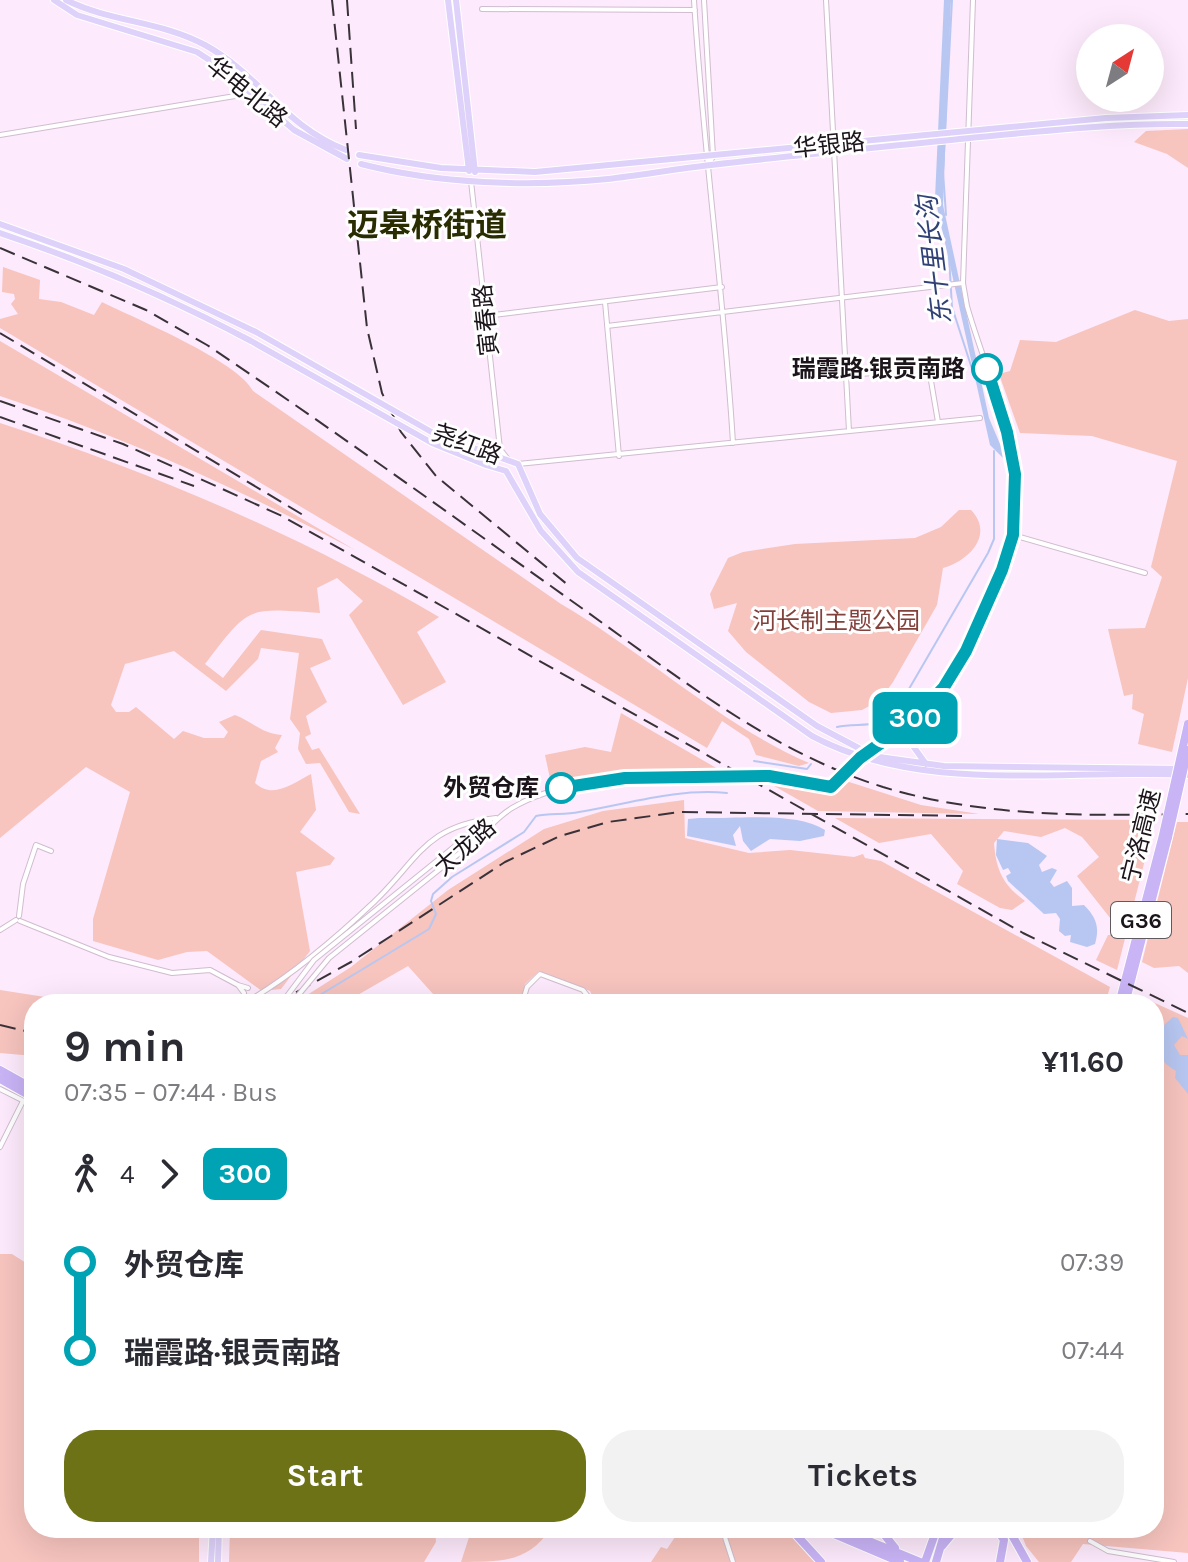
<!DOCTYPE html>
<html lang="en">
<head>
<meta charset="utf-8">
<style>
	:root { --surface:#fff; --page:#f2f2f3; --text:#2b2b33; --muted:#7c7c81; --accent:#6e7217 }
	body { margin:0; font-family:Karla,"Noto Sans SC",sans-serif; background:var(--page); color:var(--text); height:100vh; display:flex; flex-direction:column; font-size:30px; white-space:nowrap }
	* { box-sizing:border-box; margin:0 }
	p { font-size:26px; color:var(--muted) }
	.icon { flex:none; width:44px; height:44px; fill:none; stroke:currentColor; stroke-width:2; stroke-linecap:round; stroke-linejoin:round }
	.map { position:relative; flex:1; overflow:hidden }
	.side { position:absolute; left:24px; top:994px; width:1140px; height:544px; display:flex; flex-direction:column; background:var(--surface); border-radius:32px; box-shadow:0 8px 32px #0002 }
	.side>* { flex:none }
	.badge { padding:0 16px; border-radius:12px; font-size:28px; line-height:52px }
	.needle { width:52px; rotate:36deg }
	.controls { position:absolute; left:1076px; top:24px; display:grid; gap:16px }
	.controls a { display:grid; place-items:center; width:88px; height:88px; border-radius:50%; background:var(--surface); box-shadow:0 8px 32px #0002; font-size:40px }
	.map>.badge { position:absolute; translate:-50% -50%; box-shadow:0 0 0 4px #fff }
	.legs { display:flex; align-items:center; gap:12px; height:88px; padding:0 40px; font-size:26px }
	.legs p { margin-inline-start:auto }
	.summary { display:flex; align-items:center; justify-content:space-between; height:136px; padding:0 40px }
	h1 { font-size:44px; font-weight:700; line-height:60px }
	.cta { display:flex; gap:16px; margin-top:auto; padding:16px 40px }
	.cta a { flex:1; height:92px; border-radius:32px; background:var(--accent); color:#fff; font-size:32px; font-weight:700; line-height:92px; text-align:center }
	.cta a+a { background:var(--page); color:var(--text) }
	ul { padding:0 40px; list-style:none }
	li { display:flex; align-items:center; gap:28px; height:88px; font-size:30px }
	li i { display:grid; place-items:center; width:12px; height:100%; margin:0 10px; background:currentColor }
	li i::after { content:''; width:20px; height:20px; margin:-10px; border:6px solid; border-radius:50%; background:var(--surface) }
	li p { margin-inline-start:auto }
	li:first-child i { background:linear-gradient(#0000 50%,currentColor 0) }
	li:last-child i { background:linear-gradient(currentColor 50%,#0000 0) }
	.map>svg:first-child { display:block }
</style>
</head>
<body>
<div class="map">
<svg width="1188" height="1562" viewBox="0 0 1188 1562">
	<rect width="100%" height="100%" fill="#fdeafc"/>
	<path fill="#f7c4be" d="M 1188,129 L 1188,168 L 1167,154 L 1134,142 L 1146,131 Z
		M 3,267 L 40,280 L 39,299 L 61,302 L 94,315 L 102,302 C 136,319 238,361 253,391 L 561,604 C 643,652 723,726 809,763 L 799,766 L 756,755 L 749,739 L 722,721 L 707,748 L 0,328 L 0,319 L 18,314 L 11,304 L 15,299 L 14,294 L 2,292 Z
		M 1135,310 L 1169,321 L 1188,319 L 1188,678 L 1172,752 L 1138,744 L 1144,714 L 1132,709 L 1133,694 L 1124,696 L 1108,629 L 1145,628 L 1162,577 L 1151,567 L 1177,461 L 1092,436 L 1020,433 L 999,374 L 1010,371 L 1020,340 L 1056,342 Z
		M 0,341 L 355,550 C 237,488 127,438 0,396 Z
		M 0,423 C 154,473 299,535 439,617 L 417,632 L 446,682 L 403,705 L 349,615 L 363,601 L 337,578 L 317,588 L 320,613 C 246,608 250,605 205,664 L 223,678 L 261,630 L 322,639 L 331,659 L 310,668 L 327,702 L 306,716 L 311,734 L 305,737 L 312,750 L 319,748 L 360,814 L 349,812 L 320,763 L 306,764 L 298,749 L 300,733 L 290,719 L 299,653 L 261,648 L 258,659 L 226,691 L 174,651 L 125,664 L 111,705 L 116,712 L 129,712 L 136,707 L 174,739 L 183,731 L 204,738 L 224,738 L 228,732 L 219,722 L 235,715 C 253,722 262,734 282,735 L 275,748 L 278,752 L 261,761 L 255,783 C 273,800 293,783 311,774 L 316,810 L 300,832 L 335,858 L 330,865 L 296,872 L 310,951 L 281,989 L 262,991 L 207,951 L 187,952 L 158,960 L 93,941 L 93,919 L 130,792 L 86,767 L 0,838 Z
		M 959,510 L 971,510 C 995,535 968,561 943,568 L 937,605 L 893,682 L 880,700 L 862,710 L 831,713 L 809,702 L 746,652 L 728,631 L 737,603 L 714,609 L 710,594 L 728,558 L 743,552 L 795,544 L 915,538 L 941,527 Z
		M 621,713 L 725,773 L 614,772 L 551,783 L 545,755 L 585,747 L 611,752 Z
		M 846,781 L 921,805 L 979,814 L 818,811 L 769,783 L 781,782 L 829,794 Z
		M 684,800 L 685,838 L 749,853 L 790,850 L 854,857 L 863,854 L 865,858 L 881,861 L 1110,987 L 1105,1004 L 596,1004 L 590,991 L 539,971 L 525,984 L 521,1004 L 442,1004 L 408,966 L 342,1004 L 300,1004 L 304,997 L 351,967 L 448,890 L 544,829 L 603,811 Z
		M 835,818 L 1155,820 L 1117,970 L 1096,960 L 1108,935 L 1115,935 L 1118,928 L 1077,876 L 1099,857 L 1082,837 L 1065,828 L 1041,837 L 1004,831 L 994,843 C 996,870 1003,885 1025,901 L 1012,910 L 1000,908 L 957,884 L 963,871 L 931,834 L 879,843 Z
		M 1177,822 L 1188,822 L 1188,973 L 1179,966 L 1154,968 L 1142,962 Z
		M 0,990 L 45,997 L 90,997 L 114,1004 L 34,1004 L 34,1056 L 0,1053 Z
		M 1135,994 L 1188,1018 L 1188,1553 L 1083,1544 L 1071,1562 L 1039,1562 L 1026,1546 L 1019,1528 L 1154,1528 L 1154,1004 L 1132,1004 Z
		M 0,1254 L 12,1254 L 34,1268 L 34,1528 L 199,1528 L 199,1562 L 0,1562 Z
		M 230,1528 L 435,1528 L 436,1542 L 424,1562 L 229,1562 Z
		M 472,1528 L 510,1534 L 518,1528 L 551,1528 C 529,1562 502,1562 461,1562 Z
		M 681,1528 L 704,1528 L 710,1534 L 722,1528 L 785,1528 L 817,1562 L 651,1562 L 661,1547 L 667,1549 Z"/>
	<path fill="#b8c7f1" d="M 944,0 L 951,0 L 943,205 L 989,418 L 1000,444 L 1018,463 L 1014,469 L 990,445 L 935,198 Z
		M 699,818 C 734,819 796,811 825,830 L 824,836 L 800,841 L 770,839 L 751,851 L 743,841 L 740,826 L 733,835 L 736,846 L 687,836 L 688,819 Z
		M 997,839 L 1028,843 L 1047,856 L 1039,865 L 1042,872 L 1052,868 L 1057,870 L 1050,882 L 1054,887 L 1067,881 L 1072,888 L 1072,906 L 1084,905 C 1096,917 1100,927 1095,944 L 1087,947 L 1070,942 L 1071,935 L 1065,936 L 1059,931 L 1060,919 L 1056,913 L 1044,914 L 1008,881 L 1006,876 L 1011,873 L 1008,868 L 1003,870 L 996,855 Z
		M 1173,1017 L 1178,1018 L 1188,1039 L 1182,1036 L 1174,1045 L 1180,1055 L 1188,1055 L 1188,1094 L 1175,1078 L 1176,1071 C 1161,1061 1154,1055 1154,1034 Z"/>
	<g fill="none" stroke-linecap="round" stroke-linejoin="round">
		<path stroke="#b8c7f1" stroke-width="2" d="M 946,215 L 943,172 L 952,0
			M 949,257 L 952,307 L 974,375
			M 837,727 C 857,722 879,730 895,713 L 988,553 L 994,539 L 994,451
			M 754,761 L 807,769 L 811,764
			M 305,1004 L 429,929 L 436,914 L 431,901 L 433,894 L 452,877 L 524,832 L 536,816 C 550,813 565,815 579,812 C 628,804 677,788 727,793"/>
		<defs>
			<path id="minor" d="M 694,0 C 703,148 724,294 733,443
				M 704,0 L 713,156 L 709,165
				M 826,0 L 849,431
				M 482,9 L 695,10
				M 0,135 L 235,96 L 250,92 L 256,85
				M 471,181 L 500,449 L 507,458
				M 605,302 L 619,456
				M 486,316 L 722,287
				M 607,326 L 963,283
				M 846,375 L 929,369 L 938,422
				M 518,464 L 980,418
				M 1013,535 L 1145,573
				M 868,753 C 889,738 912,723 930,704 C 977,653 1022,545 1015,476 C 1009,417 983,362 967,306 L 963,283 L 973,0
				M 470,834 L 490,821
				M 476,840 C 488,829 497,817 512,808 C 574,770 698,773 771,777 C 791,778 810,787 831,787 L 860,758
				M 19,916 L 23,884 L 36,845 L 51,851
				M 20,921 L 109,957 L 172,973 L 210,970 L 238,985
				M 0,930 L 16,920
				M 244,993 L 238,985 L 248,988
				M 243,1004 C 289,978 335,939 374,902 C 419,859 424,826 496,818
				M 522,1004 L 527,987 L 540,974 L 583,990 L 594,1004
				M 0,1089 L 34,1106
				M 0,1147 L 23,1101
				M 722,1528 L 733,1562
				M 1090,1541 L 1108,1551 L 1174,1562"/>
			<path id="major" d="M 54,0 L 77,15 L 197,52 L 223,69 L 294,130 L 347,159
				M 66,0 C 110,22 161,21 205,45 C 260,75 284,126 346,150
				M 448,0 L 469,171
				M 456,0 L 475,172
				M 359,155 L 441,168 L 535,172 L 1106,118 L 1188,115
				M 361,164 C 438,184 529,187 608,179 C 642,175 676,169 711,165 C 797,155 884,147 970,138 C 1043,131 1115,123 1188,124
				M 0,224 L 124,269 L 256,332
				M 0,233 C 87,262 170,298 251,341
				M 486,465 L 506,471 L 541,531 L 578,572 L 812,736 C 924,796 1066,768 1188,775
				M 913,720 L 913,746 L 926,764
				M 865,755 L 944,766 L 1188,769
				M 211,1562 L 213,1528
				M 218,1562 L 219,1528"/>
			<path id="highway" d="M 1119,1004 L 1163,835
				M 1125,1004 L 1168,837
				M 0,1070 L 34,1089
				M 0,1079 L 34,1098
				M 790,1528 L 821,1562
				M 820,1528 L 900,1562
				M 837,1528 L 920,1562
				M 879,1528 L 895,1548
				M 996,1528 L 1004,1540 L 1000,1562
				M 1008,1528 L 1027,1562
				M 942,1546 L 957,1528
				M 925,1562 L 937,1528
				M 936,1562 L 946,1528"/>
		</defs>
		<use href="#minor" stroke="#d0bdcf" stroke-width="6"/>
		<use href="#major" stroke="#fff" stroke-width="8"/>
		<use href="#highway" stroke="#fff" stroke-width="10"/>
		<use href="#minor" stroke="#fff" stroke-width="4"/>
		<use href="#major" stroke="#dfd2fa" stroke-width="6"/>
		<use href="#highway" stroke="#c9b4f6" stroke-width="8"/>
		<path stroke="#3a3239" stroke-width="2" stroke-dasharray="16 8" stroke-linecap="butt" d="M 332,0 L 367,328 L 382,393 L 401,432 L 436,476 L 568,585
			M 347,0 L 356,129
			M 0,248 L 146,310 L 207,345 C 334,430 458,520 583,609 C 677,676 771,752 883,787 C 982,817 1085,816 1188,814
			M 0,333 L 303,515
			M 0,401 L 123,444 L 282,516 L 1023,933 L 1188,1013
			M 0,417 L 194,486
			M 275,1004 L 351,962 L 505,862 L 560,836 L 608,822 L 680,812 L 970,816
			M 0,1025 L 34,1033"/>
		<defs>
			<path id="minor-bridge" d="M 281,1004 L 314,960 L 470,834
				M 291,1004 L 329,958 L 476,840"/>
			<path id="major-bridge" d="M 256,332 L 435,434 L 518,464 L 540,514 L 577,558 L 817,726 L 868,753
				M 251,341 L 432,443 L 486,465"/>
			<path id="highway-bridge" d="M 1163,835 L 1188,724
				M 1168,837 L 1188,750"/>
		</defs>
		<use href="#minor-bridge" stroke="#d0bdcf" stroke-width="6" stroke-linecap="butt"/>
		<use href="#major-bridge" stroke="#fff" stroke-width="8" stroke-linecap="butt"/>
		<use href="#highway-bridge" stroke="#fff" stroke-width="10" stroke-linecap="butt"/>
		<use href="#minor-bridge" stroke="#fff" stroke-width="4"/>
		<use href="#major-bridge" stroke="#dfd2fa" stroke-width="6"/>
		<use href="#highway-bridge" stroke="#c9b4f6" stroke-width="8"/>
	</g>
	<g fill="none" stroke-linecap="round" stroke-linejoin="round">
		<defs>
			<path id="line-1" d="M 561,788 L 625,778 L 769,776 L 831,787 L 860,758 L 913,720 L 944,687 L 966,651 L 1002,570 L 1013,535 L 1015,474 L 1007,432 L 987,369"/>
		</defs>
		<use href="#line-1" stroke="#fff" stroke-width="18"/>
		<use href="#line-1" stroke="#00a3b4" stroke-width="12"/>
	</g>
	<g fill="#fff" stroke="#00a3b4" stroke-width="4">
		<circle cx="987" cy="369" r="14"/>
		<circle cx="561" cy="788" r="14"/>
	</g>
	<g text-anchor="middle" stroke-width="6" stroke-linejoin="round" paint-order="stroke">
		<rect fill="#fefefe" stroke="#5f5a5e" stroke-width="2" x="1111" y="902" width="60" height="36" rx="6"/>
		<g font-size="22" font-weight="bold" fill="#1b141a">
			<text x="1141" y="928">G36</text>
		</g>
		<g font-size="24" fill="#1b141a" stroke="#fefefe">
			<text transform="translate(247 92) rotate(39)" y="8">华电北路</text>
			<text transform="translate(829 145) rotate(-6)" y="8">华银路</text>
			<text transform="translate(486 320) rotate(-96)" y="8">寅春路</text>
			<text transform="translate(467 444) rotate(21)" y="8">尧红路</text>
			<text transform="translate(1141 836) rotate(-76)" y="8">宁洛高速</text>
			<text transform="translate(465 847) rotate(-41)" y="8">太龙路</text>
		</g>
		<g font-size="24" font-weight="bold" fill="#1b141a" stroke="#fefefe" text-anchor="end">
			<text x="965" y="377">瑞霞路·银贡南路</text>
			<text x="539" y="796">外贸仓库</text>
		</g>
		<g font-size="24" fill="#83413c" stroke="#fefefe">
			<text x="836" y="629">河长制主题公园</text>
		</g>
		<g font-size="26" font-style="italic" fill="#314175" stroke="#fefefe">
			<text transform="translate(934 260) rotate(-97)" y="9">东十里长沟</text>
		</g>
		<g font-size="32" font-weight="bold" fill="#2a2c02" stroke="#fefefe">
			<text x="427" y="236">迈皋桥街道</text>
		</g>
	</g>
</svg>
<div class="controls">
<a><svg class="needle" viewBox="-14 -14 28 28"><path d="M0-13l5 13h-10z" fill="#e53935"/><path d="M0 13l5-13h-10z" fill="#7c7c81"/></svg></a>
</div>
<b class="badge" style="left:915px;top:718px;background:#00a3b4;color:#fff">300</b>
<section class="side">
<div class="summary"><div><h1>9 min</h1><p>07:35 – 07:44 · Bus</p></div><b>¥11.60</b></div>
<div class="legs"><svg class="icon" aria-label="walk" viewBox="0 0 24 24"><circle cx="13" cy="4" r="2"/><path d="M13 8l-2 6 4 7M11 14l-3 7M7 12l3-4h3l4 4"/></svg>4<svg class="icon" aria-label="forward" viewBox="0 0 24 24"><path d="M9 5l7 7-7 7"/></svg><b class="badge" style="background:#00a3b4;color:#fff">300</b></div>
<ul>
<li><i style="color:#00a3b4"></i><b>外贸仓库</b><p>07:39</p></li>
<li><i style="color:#00a3b4"></i><b>瑞霞路·银贡南路</b><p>07:44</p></li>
</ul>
<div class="cta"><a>Start</a><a>Tickets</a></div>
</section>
</div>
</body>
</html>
